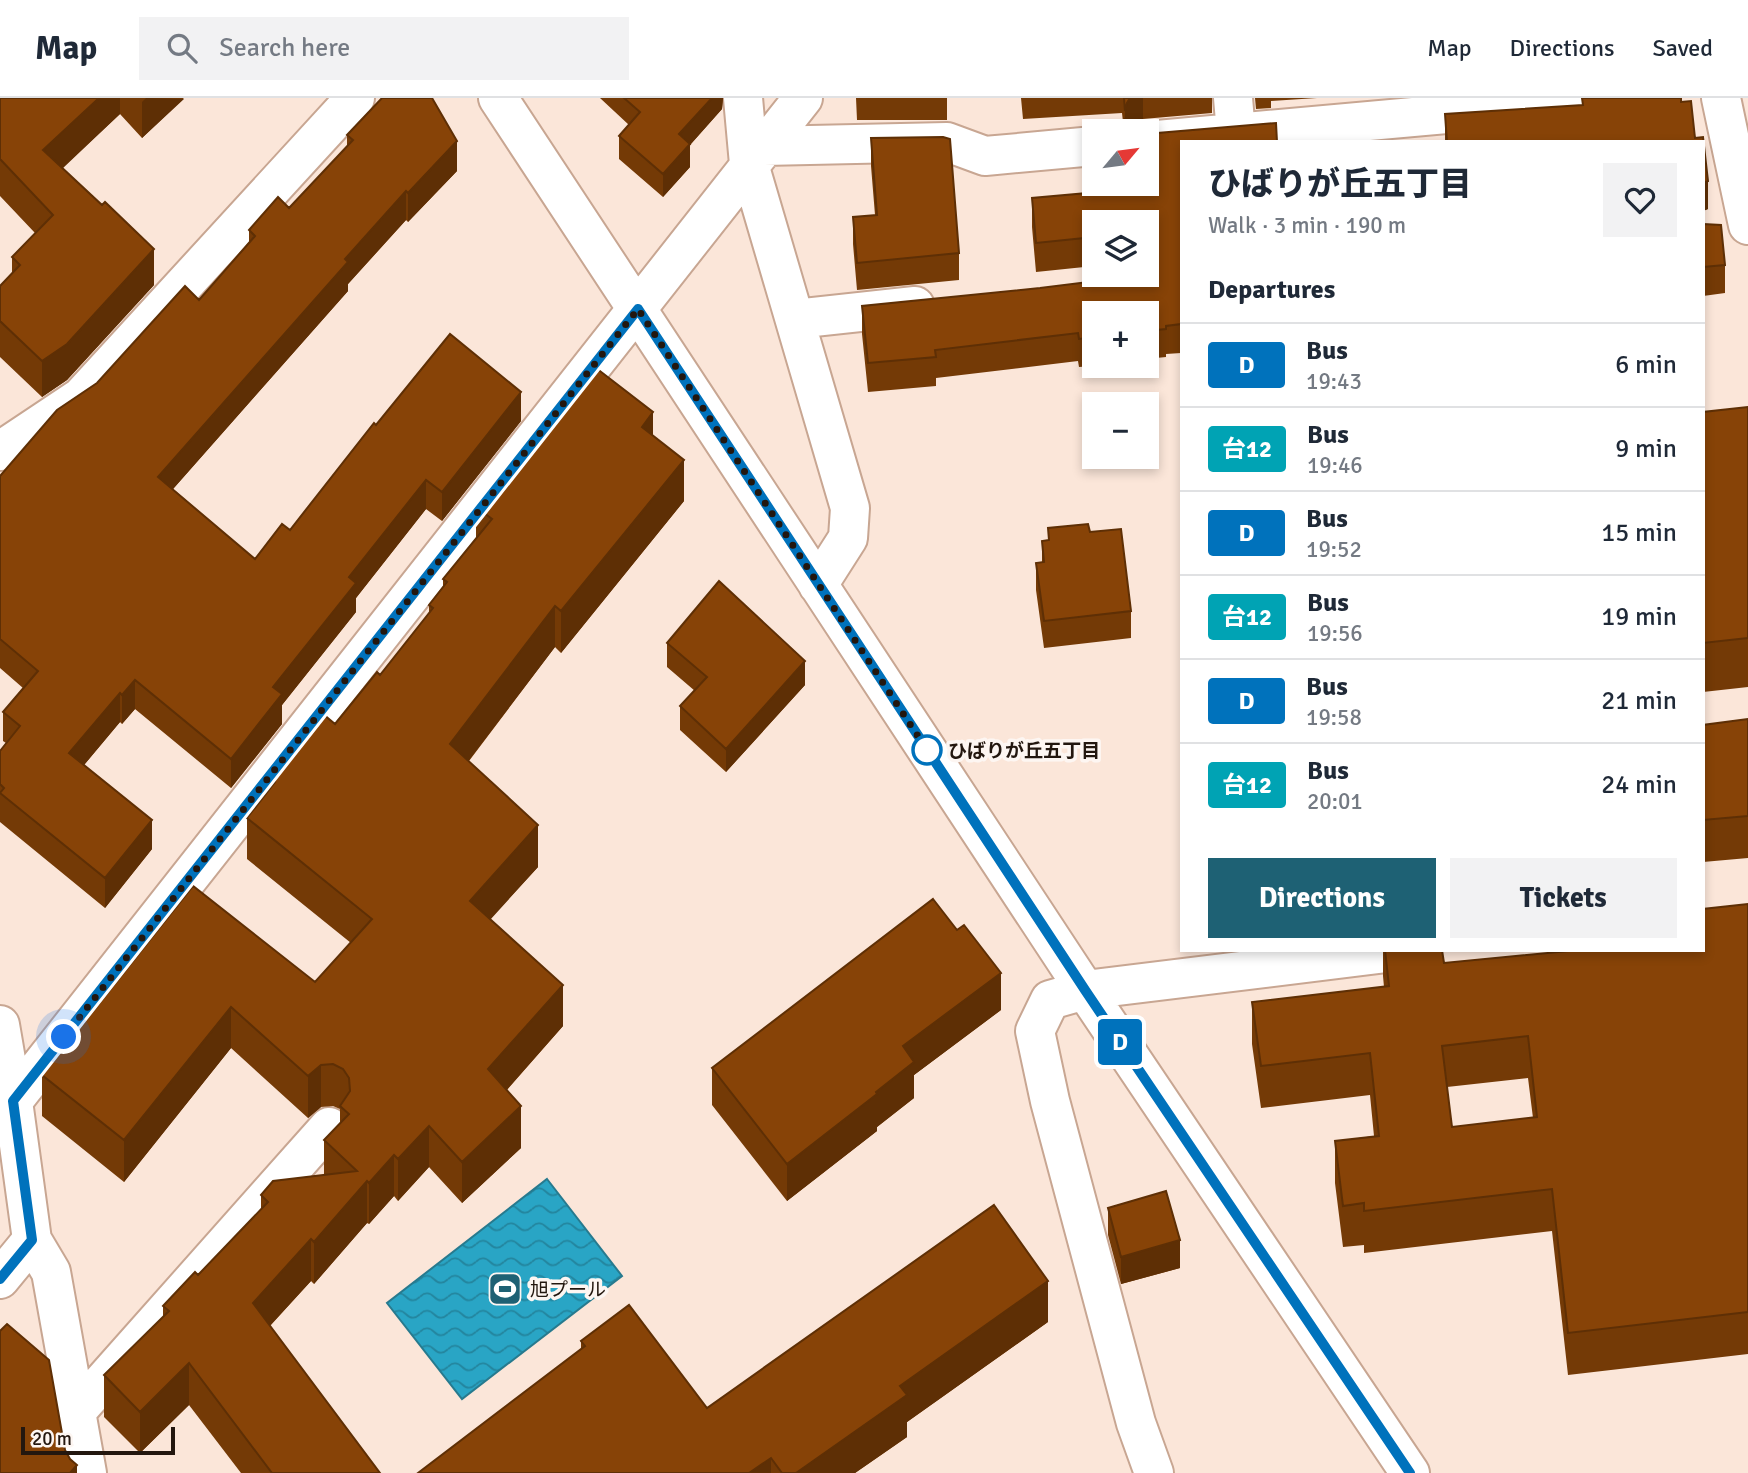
<!DOCTYPE html>
<html lang="en">
<head>
<meta charset="utf-8">
<style>
	:root { --surface:#fff; --page:#f2f2f3; --text:#1f2937; --muted:#747a83; --line:#e0e1e3; --accent:#1e6174 }
	body { margin:0; font-family:Signika,"Noto Sans JP",sans-serif; background:var(--page); color:var(--text); height:100vh; display:flex; flex-direction:column; font-size:26px; white-space:nowrap }
	* { box-sizing:border-box; margin:0 }
	p { font-size:23px; color:var(--muted) }
	.icon { flex:none; width:38px; height:38px; fill:none; stroke:currentColor; stroke-width:2; stroke-linecap:round; stroke-linejoin:round }
	.map { position:relative; flex:1; overflow:hidden }
	.sheet { position:absolute; left:1180px; top:42px; width:525px; height:812px; display:flex; flex-direction:column; background:var(--surface); border-radius:0px; box-shadow:0 4px 10px #0003 }
	.sheet>* { flex:none }
	.badge { padding:0 14px; border-radius:5px; font-size:24px; line-height:46px }
	.needle { width:46px; rotate:61deg }
	.controls { position:absolute; left:1082px; top:21px; display:grid; gap:14px }
	.controls a { display:grid; place-items:center; width:77px; height:77px; border-radius:0px; background:var(--surface); box-shadow:0 4px 10px #0003; font-size:35px }
	.scale { position:absolute; left:21px; bottom:18px; width:154px; box-sizing:border-box; padding-left:7px; border:4px solid #23170f; border-top:0; font-size:19px; line-height:24px; white-space:nowrap; color:#23170f; -webkit-text-stroke:5px #fdf6f2; paint-order:stroke }
	.you { position:absolute; width:35px; height:35px; margin:-18px; border:5px solid #fff; border-radius:50%; background:#1a73e8; box-shadow:0 0 0 10px #1a73e833 }
	.map>.badge { position:absolute; translate:-50% -50%; box-shadow:0 0 0 4px #fff }
	h2 { padding:0 28px; font-size:26px; line-height:63px }
	.round { display:grid; place-items:center; flex:none; width:74px; height:74px; border-radius:0px; background:var(--page) }
	.head { display:flex; align-items:center; justify-content:space-between; height:119px; padding:0 28px }
	h1 { font-size:33px; font-weight:800; line-height:52px }
	.cta { display:flex; gap:14px; margin-top:auto; padding:14px 28px }
	.cta a { flex:1; height:80px; border-radius:0px; background:var(--accent); color:#fff; font-size:28px; font-weight:800; line-height:80px; text-align:center }
	.cta a+a { background:var(--page); color:var(--text) }
	ul { padding:0; list-style:none }
	li { display:flex; align-items:center; gap:21px; height:84px; padding:0 28px; border-top:2px solid var(--line) }
	li div { flex:1 }
	li b { display:block; font-size:26px }
	li em { font-style:normal }
	li .badge { min-width:77px; font-weight:700; text-align:center }
	header { display:flex; align-items:center; gap:42px; box-sizing:border-box; height:98px; padding:0 35px; background:var(--surface); border-bottom:2px solid var(--line) }
	header strong { font-size:33px }
	nav { display:flex; gap:38px; margin-inline-start:auto; font-size:24px }
	.search { width:490px; height:63px; background:var(--page); display:flex; align-items:center; gap:18px; box-sizing:border-box; padding:0 24px; border-radius:0px; color:var(--muted); font-size:26px }
	.map>svg:first-child { display:block }
</style>
</head>
<body>
<header>
<strong>Map</strong>
<div class="search"><svg class="icon" aria-label="search" viewBox="0 0 24 24"><circle cx="10" cy="10" r="6"/><path d="M15 15l6 6"/></svg>Search here</div>
<nav><a>Map</a><a>Directions</a><a>Saved</a></nav>
</header>
<div class="map">
<svg width="1748" height="1375" viewBox="0 0 1748 1375">
	<defs>
		<pattern id="water-waves" width="16" height="10" patternUnits="userSpaceOnUse" patternTransform="scale(1.75)"><rect width="16" height="10" fill="#29a5c5"/><path d="M0 5q4-4 8 0t8 0" fill="none" stroke="#23859e"/></pattern>
	</defs>
	<rect width="100%" height="100%" fill="#fbe6d9"/>
	<path fill="url(#water-waves)" stroke="#277a8e" stroke-width="2" d="M 547,1081 L 622,1178 L 462,1301 L 387,1205 Z"/>
	<g fill="none" stroke-linecap="round" stroke-linejoin="round">
		<defs>
			<path id="minor" d="M 498,0 L 1085,892 L 1410,1375
				M 743,0 L 749,66 L 850,410 L 848,440 L 818,487
				M 1233,0 L 1236,35
				M 1721,0 L 1748,127
				M 1146,43 L 1624,0
				M 764,48 L 947,44 L 985,58 L 1094,48
				M 795,221 L 915,208
				M 0,353 L 81,299 L 355,0
				M 0,927 L 13,1003 L 32,1142 L 0,1181
				M 13,1003 L 803,0
				M 32,1142 L 51,1174 L 87,1375
				M 75,1315 L 329,1029
				M 1154,1375 L 1136,1325 L 1050,1003 L 1035,933 L 1050,902 L 1085,892 L 1411,852"/>
		</defs>
		<use href="#minor" stroke="#c8a692" stroke-width="42"/>
		<use href="#minor" stroke="#fff" stroke-width="38"/>
	</g>
	<path fill="#743a06" fill-rule="evenodd" d="M 0,0 L 184,0 L 142,40 L 120,16 L 62,70 L 154,187 L 67,282 L 42,299 L 0,259 L 0,188 L 12,175 L 12,159 L 35,135 L 0,98 Z
		M 600,0 L 723,0 L 722,11 L 690,47 L 690,69 L 663,99 L 619,61 L 619,38 L 629,27 Z
		M 856,0 L 947,0 L 947,22 L 857,22 Z
		M 1021,0 L 1212,0 L 1212,15 L 1143,21 L 1133,26 L 1130,29 L 1135,33 L 1124,33 L 1122,15 L 1023,21 Z
		M 1255,0 L 1317,0 L 1271,3 L 1271,10 L 1256,11 Z
		M 1582,0 L 1681,0 L 1681,4 L 1691,3 L 1695,40 L 1703,39 L 1708,83 L 1708,111 L 1703,113 L 1703,44 L 1445,44 L 1445,16 L 1582,7 Z
		M 347,37 L 457,73 L 408,124 L 406,122 L 348,186 L 348,193 L 173,391 L 255,461 L 290,432 L 376,327 L 521,323 L 442,423 L 426,411 L 356,500 L 356,514 L 282,607 L 282,626 L 231,690 L 135,611 L 122,626 L 120,624 L 84,667 L 152,751 L 105,810 L 0,724 L 0,653 L 6,645 L 3,643 L 3,614 L 23,590 L 0,570 L 0,378 L 97,285 L 199,202 L 249,146 L 249,132 L 289,110 L 347,48 Z
		M 871,40 L 959,155 L 959,182 L 857,192 L 853,146 L 853,119 L 875,117 L 871,68 Z
		M 1181,44 L 1181,255 L 1166,256 L 1166,259 L 1146,261 L 1146,215 L 1094,215 L 1094,268 L 1079,269 L 1078,263 L 936,280 L 936,288 L 868,294 L 862,236 L 862,208 L 1040,190 L 1146,177 L 1146,124 L 1094,124 L 1094,168 L 1036,174 L 1032,129 L 1032,100 L 1130,91 L 1129,86 L 1146,86 Z
		M 1703,126 L 1725,167 L 1725,195 L 1703,198 Z
		M 1748,309 L 1748,589 L 1703,594 L 1703,314 Z
		M 562,315 L 653,338 L 684,403 L 561,555 L 555,549 L 469,663 L 538,769 L 490,821 L 563,928 L 507,992 L 521,1050 L 462,1105 L 429,1069 L 398,1103 L 394,1098 L 369,1126 L 367,1125 L 314,1186 L 311,1183 L 270,1228 L 380,1375 L 241,1375 L 189,1307 L 140,1355 L 104,1319 L 104,1277 L 163,1219 L 163,1208 L 198,1177 L 261,1111 L 261,1097 L 324,1077 L 324,1042 L 340,1025 L 340,1011 L 333,1008 L 321,1009 L 308,1020 L 231,950 L 124,1084 L 42,1018 L 42,977 L 193,788 L 315,884 L 351,845 L 247,761 L 247,720 L 265,696 L 265,677 L 335,626 L 380,577 L 429,516 L 429,507 L 443,489 L 443,481 L 476,440 L 476,409 Z
		M 1048,430 L 1090,434 L 1131,513 L 1131,540 L 1044,550 L 1036,492 L 1036,465 L 1042,464 L 1042,443 L 1048,442 Z
		M 667,545 L 805,587 L 726,674 L 680,632 L 680,608 L 695,593 L 667,569 Z
		M 1748,621 L 1748,760 L 1703,764 L 1703,627 Z
		M 1748,806 L 1748,1256 L 1568,1277 L 1552,1133 L 1364,1155 L 1364,1147 L 1343,1149 L 1335,1085 L 1335,1043 L 1374,1038 L 1370,997 L 1261,1010 L 1252,946 L 1252,904 L 1384,889 L 1383,878 L 1383,852 L 1442,852 L 1444,865 L 1703,852 ZM 1528,980 L 1533,1020 L 1452,1029 L 1447,989 Z
		M 1001,912 L 914,977 L 914,1000 L 877,1029 L 877,1033 L 787,1103 L 712,1007 L 712,970 Z
		M 1108,1110 L 1180,1170 L 1121,1186 L 1108,1137 Z
		M 1048,1224 L 907,1324 L 907,1339 L 855,1375 L 418,1375 L 581,1251 L 581,1243 L 707,1310 Z"/>
	<path fill="#5e2f05" d="M 99,0 L 120,0 L 120,16 L 43,89 L 43,52 Z
		M 146,0 L 184,1 L 142,40 L 142,4 Z
		M 712,0 L 723,0 L 722,11 L 690,47 L 690,69 L 663,99 L 663,76 L 679,36 Z
		M 1130,0 L 1143,0 L 1143,21 L 1133,26 L 1127,33 L 1125,20 L 1125,33 L 1125,13 L 1127,5 Z
		M 457,43 L 457,73 L 408,124 L 408,95 Z
		M 1708,83 L 1708,111 L 1703,113 L 1703,85 Z
		M 406,93 L 406,122 L 348,186 L 348,193 L 158,408 L 158,379 L 345,161 Z
		M 154,151 L 154,187 L 67,282 L 42,299 L 42,263 Z
		M 521,294 L 521,323 L 442,423 L 442,394 Z
		M 653,314 L 653,356 L 642,329 Z
		M 684,362 L 684,403 L 561,555 L 561,513 Z
		M 426,382 L 426,411 L 356,500 L 356,514 L 282,607 L 282,626 L 231,690 L 231,661 L 273,589 L 349,479 Z
		M 555,508 L 555,549 L 450,687 L 450,646 Z
		M 805,563 L 805,587 L 726,674 L 726,651 Z
		M 135,582 L 135,611 L 122,626 L 122,597 Z
		M 120,595 L 120,624 L 69,685 L 69,655 Z
		M 152,722 L 152,751 L 105,810 L 105,780 Z
		M 538,727 L 538,769 L 470,844 L 470,803 Z
		M 1001,875 L 1001,912 L 914,977 L 914,1000 L 877,1029 L 877,1033 L 787,1103 L 787,1066 L 876,994 L 903,948 Z
		M 563,887 L 563,928 L 488,1013 L 488,971 Z
		M 231,909 L 231,950 L 124,1084 L 124,1042 Z
		M 321,967 L 321,1009 L 308,1020 L 308,978 Z
		M 521,1008 L 521,1050 L 462,1105 L 462,1064 Z
		M 429,1028 L 429,1069 L 398,1103 L 398,1061 Z
		M 394,1057 L 394,1098 L 369,1126 L 369,1085 Z
		M 367,1083 L 367,1125 L 314,1186 L 314,1144 Z
		M 311,1141 L 311,1183 L 253,1246 L 253,1205 Z
		M 1180,1142 L 1180,1170 L 1121,1186 L 1121,1159 Z
		M 1048,1183 L 1048,1224 L 907,1324 L 907,1339 L 855,1375 L 796,1375 L 900,1288 Z
		M 189,1265 L 189,1307 L 140,1355 L 140,1314 Z
		M 771,1360 L 771,1375 L 749,1375 Z
		M 77,1367 L 77,1375 L 70,1375 Z"/>
	<path fill="#874307" stroke="#5e2f05" stroke-width="2" fill-rule="evenodd" d="M 0,0 L 99,0 L 43,52 L 102,107 L 105,104 L 154,151 L 67,246 L 42,263 L 0,223 L 0,188 L 20,167 L 12,159 L 53,117 L 0,61 Z
		M 382,0 L 432,0 L 457,43 L 408,95 L 406,93 L 345,161 L 348,164 L 158,379 L 255,461 L 282,426 L 290,432 L 374,325 L 376,327 L 450,236 L 521,294 L 442,394 L 426,382 L 349,479 L 356,485 L 273,589 L 282,596 L 231,661 L 135,582 L 122,597 L 120,595 L 69,655 L 152,722 L 105,780 L 0,695 L 4,690 L 0,686 L 0,653 L 20,628 L 3,614 L 38,573 L 0,541 L 0,378 L 57,312 L 97,285 L 185,188 L 199,202 L 255,138 L 249,132 L 278,99 L 289,110 L 353,42 L 347,37 Z
		M 624,0 L 712,0 L 679,36 L 690,46 L 663,76 L 619,38 L 640,14 Z
		M 1124,0 L 1130,0 L 1127,5 L 1125,13 Z
		M 1582,0 L 1681,0 L 1681,4 L 1691,3 L 1695,40 L 1703,39 L 1708,83 L 1703,85 L 1703,44 L 1447,44 L 1445,16 L 1583,7 Z
		M 1125,20 L 1129,28 L 1135,33 L 1127,33 Z
		M 1276,25 L 1277,44 L 1181,44 L 1181,226 L 1166,228 L 1166,231 L 1146,233 L 1146,215 L 1094,215 L 1094,239 L 1079,241 L 1078,235 L 935,252 L 936,259 L 868,265 L 862,208 L 1040,190 L 1129,179 L 1136,177 L 1146,177 L 1146,167 L 1149,155 L 1146,149 L 1146,124 L 1094,124 L 1094,139 L 1036,145 L 1032,100 L 1132,91 L 1132,86 L 1146,86 L 1146,36 Z
		M 943,39 L 950,41 L 959,155 L 857,165 L 853,119 L 877,117 L 871,40 Z
		M 1703,126 L 1721,127 L 1725,167 L 1703,169 Z
		M 596,270 L 653,314 L 642,329 L 684,362 L 561,513 L 555,508 L 450,646 L 538,727 L 470,803 L 563,887 L 488,971 L 521,1008 L 462,1064 L 429,1028 L 398,1061 L 394,1057 L 369,1085 L 367,1083 L 314,1144 L 311,1141 L 253,1205 L 380,1375 L 272,1375 L 189,1265 L 140,1314 L 104,1277 L 169,1213 L 163,1208 L 195,1174 L 198,1177 L 268,1104 L 261,1097 L 273,1083 L 357,1073 L 324,1042 L 349,1016 L 340,1008 L 350,993 L 349,980 L 343,971 L 333,966 L 321,967 L 308,978 L 231,909 L 124,1042 L 42,977 L 193,788 L 315,884 L 372,821 L 247,720 L 275,684 L 265,677 L 317,611 L 335,626 L 377,574 L 380,577 L 433,510 L 429,507 L 447,484 L 443,481 L 492,421 L 476,409 L 555,309 L 562,315 Z
		M 1748,309 L 1748,540 L 1703,545 L 1703,314 Z
		M 1088,426 L 1090,434 L 1121,431 L 1131,513 L 1044,523 L 1036,465 L 1044,464 L 1042,443 L 1049,442 L 1048,430 Z
		M 719,483 L 805,563 L 726,651 L 680,608 L 707,579 L 667,545 Z
		M 1748,621 L 1748,718 L 1703,722 L 1703,627 Z
		M 933,801 L 957,832 L 964,827 L 1001,875 L 903,948 L 914,964 L 876,994 L 877,996 L 787,1066 L 712,970 Z
		M 1748,806 L 1748,1214 L 1568,1235 L 1552,1091 L 1364,1113 L 1364,1105 L 1343,1108 L 1335,1043 L 1379,1038 L 1370,955 L 1261,968 L 1252,904 L 1389,888 L 1385,852 L 1442,852 L 1444,865 L 1579,852 L 1703,852 L 1703,811 ZM 1528,938 L 1537,1019 L 1452,1029 L 1442,948 Z
		M 1166,1093 L 1180,1142 L 1121,1159 L 1108,1110 Z
		M 994,1107 L 1048,1183 L 900,1288 L 907,1297 L 796,1375 L 782,1375 L 771,1360 L 749,1375 L 418,1375 L 585,1248 L 581,1243 L 629,1207 L 707,1310 Z
		M 7,1226 L 49,1262 L 65,1352 L 70,1361 L 77,1367 L 70,1375 L 0,1375 L 0,1233 Z"/>
	<g fill="none" stroke-linecap="round" stroke-linejoin="round">
		<defs>
			<path id="line" d="M 0,1181 L 32,1142 L 13,1003 L 638,211 L 1085,892 L 1410,1375"/>
		</defs>
		<use href="#line" stroke="#fff" stroke-width="16"/>
		<use href="#line" stroke="#0072bc" stroke-width="10"/>
		<path stroke="#23170f" stroke-width="7" stroke-dasharray="0 12.6" d="M 64,939 L 638,211 L 927,652"/>
	</g>
	<defs>
		<symbol id="stadium-square" viewBox="-11 -11 22 22"><rect x="-9" y="-9" width="18" height="18" rx="4" fill="#1e6174" stroke="#fdf6f2"/><path d="M0-5a6.5 5 0 1 0 0 10a6.5 5 0 1 0 0-10ZM-3.5-1.8h7v3.6h-7Z" fill="#fff"/></symbol>
	</defs>
	<g fill-rule="evenodd">
		<use href="#stadium-square" x="486" y="1172" width="38" height="38"/>
	</g>
	<circle fill="#fff" stroke="#0072bc" stroke-width="3.5" cx="927" cy="652" r="14"/>
	<g text-anchor="middle" stroke-width="7" stroke-linejoin="round" paint-order="stroke">
		<g font-size="19" font-weight="bold" fill="#23170f" stroke="#fdf6f2" text-anchor="start">
			<text x="948" y="659">ひばりが丘五丁目</text>
		</g>
		<g font-size="19" fill="#23170f" stroke="#fdf6f2" text-anchor="start">
			<text x="530" y="1198">旭プール</text>
		</g>
	</g>
</svg>
<div class="controls">
<a><svg class="needle" viewBox="-14 -14 28 28"><path d="M0-13l5 13h-10z" fill="#e53935"/><path d="M0 13l5-13h-10z" fill="#747a83"/></svg></a>
<a><svg class="icon" aria-label="layers" viewBox="0 0 24 24"><path d="M12 4l9 5-9 5-9-5zM3 14l9 5 9-5"/></svg></a>
<a>+</a>
<a>−</a>
</div>
<div class="scale">20 m</div>
<div class="you" style="left:64px;top:939px"></div>
<b class="badge" style="left:1120px;top:944px;background:#0072bc;color:#fff">D</b>
<section class="sheet">
<div class="head"><div><h1>ひばりが丘五丁目</h1><p>Walk · 3 min · 190 m</p></div><a class="round"><svg class="icon" aria-label="heart" viewBox="0 0 24 24"><path d="M12 20l-8-8c-3-5 5-10 8-4 3-6 11-1 8 4z"/></svg></a></div>
<h2>Departures</h2>
<ul>
<li><span class="badge" style="background:#0072bc;color:#fff">D</span><div><b>Bus</b><p>19:43</p></div><em>6 min</em></li>
<li><span class="badge" style="background:#00a3b4;color:#fff">台12</span><div><b>Bus</b><p>19:46</p></div><em>9 min</em></li>
<li><span class="badge" style="background:#0072bc;color:#fff">D</span><div><b>Bus</b><p>19:52</p></div><em>15 min</em></li>
<li><span class="badge" style="background:#00a3b4;color:#fff">台12</span><div><b>Bus</b><p>19:56</p></div><em>19 min</em></li>
<li><span class="badge" style="background:#0072bc;color:#fff">D</span><div><b>Bus</b><p>19:58</p></div><em>21 min</em></li>
<li><span class="badge" style="background:#00a3b4;color:#fff">台12</span><div><b>Bus</b><p>20:01</p></div><em>24 min</em></li>
</ul>
<div class="cta"><a>Directions</a><a>Tickets</a></div>
</section>
</div>
</body>
</html>
